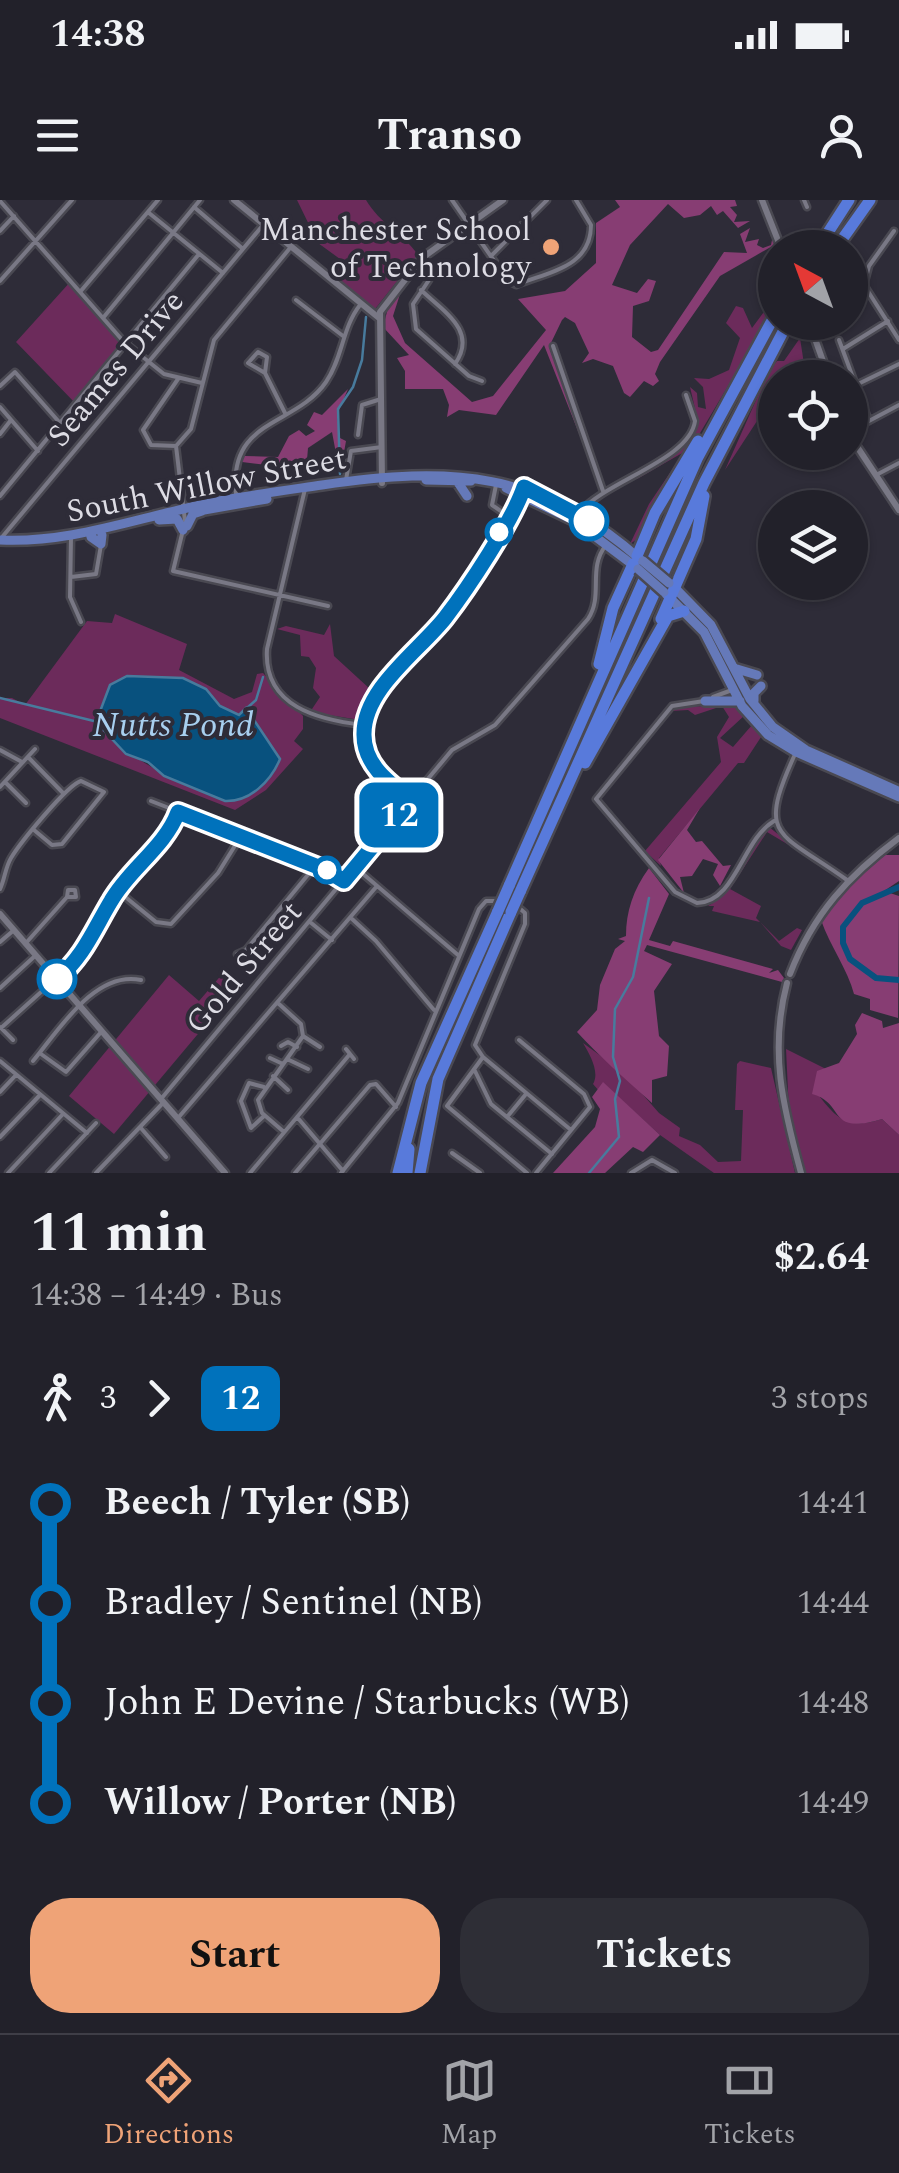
<!DOCTYPE html>
<html lang="en">
<head>
<meta charset="utf-8">
<style>
	:root { --surface:#22212a; --page:#2e2e36; --text:#f1f3f6; --muted:#a2a3a8; --line:#3f3e47; --accent:#efa377 }
	body { margin:0; font-family:Spectral,serif; background:var(--page); color:var(--text); height:100vh; display:flex; flex-direction:column; font-size:38px; white-space:nowrap }
	* { box-sizing:border-box; margin:0 }
	p { font-size:32px; color:var(--muted) }
	.icon { flex:none; width:55px; height:55px; fill:none; stroke:currentColor; stroke-width:2; stroke-linecap:round; stroke-linejoin:round }
	.map { position:relative; height:973px; overflow:hidden }
	.details { display:flex; flex-direction:column; background:var(--surface); flex:1 }
	.details>* { flex:none }
	.badge { padding:0 20px; border-radius:15px; font-size:35px; line-height:65px }
	.needle { width:65px; rotate:319deg }
	.controls { position:absolute; left:758px; top:30px; display:grid; gap:20px }
	.controls a { display:grid; place-items:center; width:110px; height:110px; border-radius:50%; background:var(--surface); box-shadow:0 2px 8px #0004,0 0 0 2px var(--line); font-size:50px }
	.map>.badge { position:absolute; translate:-50% -50%; box-shadow:0 0 0 5px #fff }
	.legs { display:flex; align-items:center; gap:15px; height:110px; padding:0 30px; font-size:32px }
	.legs p { margin-inline-start:auto }
	.head { display:flex; align-items:center; justify-content:space-between; height:170px; padding:0 30px }
	h1 { font-size:55px; font-weight:700; line-height:75px }
	.action { display:flex; gap:20px; margin-top:auto; padding:20px 30px }
	.action a { flex:1; height:115px; border-radius:40px; background:var(--accent); color:#111; font-size:40px; font-weight:700; line-height:115px; text-align:center }
	.action a+a { background:var(--page); color:var(--text) }
	ul { padding:0 30px; list-style:none }
	li { display:flex; align-items:center; gap:35px; height:100px; font-size:38px }
	li i { display:grid; place-items:center; width:15px; height:100%; margin:0 12px; background:currentColor }
	li i::after { content:''; width:25px; height:25px; margin:-12px; border:8px solid; border-radius:50%; background:var(--surface) }
	li p { margin-inline-start:auto }
	li:first-child i { background:linear-gradient(#0000 50%,currentColor 0) }
	li:last-child i { background:linear-gradient(currentColor 50%,#0000 0) }
	.status { display:flex; justify-content:space-between; align-items:center; height:70px; padding:0 50px; background:var(--surface); direction:ltr }
	.status svg { height:28px; fill:currentColor }
	header { display:flex; justify-content:space-between; align-items:center; height:130px; padding:0 30px; background:var(--surface); font-size:45px; font-weight:700 }
	.dock { display:flex; justify-content:space-around; align-items:center; height:140px; border-top:2px solid var(--line); background:var(--surface); font-size:28px; color:var(--muted) }
	.dock a { display:grid; justify-items:center; gap:5px }
	.dock .active { color:var(--accent) }
	.map>svg:first-child { display:block }
</style>
</head>
<body>
<div class="status"><b>14:38</b><svg viewBox="0 0 49 12"><path d="M0 12V9h3v3zM5 12V6h3v6zM10 12V3h3v9zM15 12V0h3v12zM26 1h20v11H26zM47 4h2v5h-2z"/></svg></div>
<header><svg class="icon" aria-label="menu" viewBox="0 0 24 24"><path d="M4 6h16M4 12h16M4 18h16"/></svg>Transo<svg class="icon" aria-label="person" viewBox="0 0 24 24"><circle cx="12" cy="8" r="4"/><path d="M4 21q1-7 8-7t8 7"/></svg></header>
<div class="map">
<svg width="899" height="973" viewBox="0 0 899 973">
	<rect width="100%" height="100%" fill="#2e2c38"/>
	<path fill="#6c2b5b" fill-rule="evenodd" d="M 297,0 L 366,0 C 380,24 403,33 418,55 L 375,109 L 329,73 L 340,59 L 318,43 Z
		M 71,81 L 126,144 L 76,204 L 16,142 Z
		M 775,97 L 775,107 L 637,339 L 630,344 L 649,304 L 684,252 L 637,279 L 633,276 L 690,241 L 697,217 L 690,187 L 697,193 L 698,207 L 706,209 L 703,187 L 694,178 L 709,179 L 729,170 L 740,138 L 726,123 L 736,106 L 743,108 L 752,128 Z
		M 800,138 L 806,177 L 775,178 L 775,193 L 767,195 L 759,218 L 725,270 L 769,171 L 777,161 L 784,161 Z
		M 115,414 L 187,444 L 179,470 L 234,499 L 252,492 L 257,474 L 263,473 L 303,516 L 303,529 L 294,541 L 303,549 L 266,590 L 235,610 L 0,518 L 0,498 L 12,498 L 25,505 L 87,421 L 112,423 ZM 126,476 L 183,478 L 206,489 L 220,506 L 256,524 L 258,533 L 274,549 L 255,591 L 225,601 C 176,576 125,566 97,515 L 110,485 Z
		M 330,424 L 334,456 L 370,489 L 377,488 L 360,520 L 310,512 L 320,497 L 313,488 L 316,468 L 309,457 L 301,456 L 300,435 L 277,429 L 286,426 L 324,435 Z
		M 725,500 L 734,501 L 745,515 L 720,538 L 733,547 L 752,525 L 763,534 L 744,563 L 738,563 L 659,658 L 661,666 L 645,651 L 721,562 L 717,537 L 729,517 L 722,506 L 695,515 L 688,510 L 671,511 C 688,502 704,511 725,500 Z
		M 769,627 L 799,651 L 767,632 L 730,689 L 761,706 L 756,718 L 779,741 L 797,728 L 802,730 L 791,750 L 781,746 L 760,722 L 712,711 L 714,706 L 708,706 C 737,690 745,650 769,627 Z
		M 224,772 L 239,785 L 114,934 L 69,896 L 169,775 L 199,801 Z
		M 583,843 L 623,872 L 659,913 L 680,928 L 679,936 L 700,945 L 718,962 L 741,961 L 743,910 L 735,910 L 737,864 L 740,861 L 771,868 L 795,973 L 714,973 L 660,935 L 603,883 L 599,891 L 593,884 C 600,872 590,855 583,843 Z
		M 786,849 L 828,870 L 820,897 C 839,922 851,929 882,919 L 899,935 L 899,973 L 805,973 L 789,912 Z"/>
	<path fill="#873d73" d="M 615,0 L 735,0 L 737,6 L 730,7 L 737,15 L 734,22 L 750,21 L 738,28 L 723,11 L 717,15 L 711,6 L 700,15 L 684,18 L 668,4 L 630,45 L 612,85 L 637,93 L 648,79 L 656,81 L 649,101 L 633,106 L 632,137 L 651,152 L 658,150 L 724,52 L 747,53 L 740,34 L 750,28 L 745,42 L 759,39 L 757,45 L 763,48 L 771,45 L 773,35 L 776,44 L 720,76 L 660,162 L 655,174 L 659,181 L 653,186 L 644,181 L 630,197 L 624,193 L 613,166 L 593,159 L 582,163 L 589,153 L 575,123 L 565,117 L 562,120 L 549,147 L 593,269 L 544,145 L 496,215 L 459,210 L 447,217 L 449,205 L 443,189 L 405,189 L 405,171 L 397,158 L 409,155 L 383,127 L 388,108 L 401,91 L 393,116 L 405,143 L 472,202 L 493,196 L 546,130 L 518,99 L 565,91 L 596,63 L 596,23 L 620,7 Z
		M 348,189 L 337,215 L 340,238 L 346,241 L 340,275 L 332,232 L 308,248 L 307,260 L 276,266 L 242,262 L 244,256 L 278,257 L 289,236 L 299,230 L 306,236 L 315,231 L 307,225 L 314,212 L 322,215 Z
		M 700,608 L 687,630 L 696,642 L 702,641 L 723,666 L 731,665 L 720,686 L 713,675 L 718,664 L 703,659 L 692,676 L 680,677 L 684,693 L 658,660 Z
		M 885,655 L 899,655 L 899,681 L 884,691 L 899,696 L 898,818 L 870,810 L 870,799 L 854,794 C 848,770 830,746 821,720 L 850,685 Z
		M 649,668 L 669,694 L 649,740 L 670,746 L 673,741 L 773,769 L 769,773 L 778,770 L 784,778 L 782,782 L 647,745 L 644,751 L 672,764 L 654,791 L 659,836 L 669,846 L 667,876 L 652,880 L 652,903 C 625,879 600,857 577,832 L 597,810 L 600,785 L 615,749 L 625,741 L 618,739 L 626,736 C 626,712 633,690 649,668 Z
		M 862,813 L 882,821 L 883,828 L 899,823 L 899,935 L 882,919 C 826,936 846,903 812,894 L 817,871 L 839,863 L 857,834 L 855,825 Z
		M 603,882 L 660,935 L 643,952 L 633,947 L 605,973 L 553,973 L 595,927 L 600,909 L 592,897 Z"/>
	<path fill="#08517e" stroke="#487b9d" stroke-width="2.5" d="M 127,476 L 183,478 L 206,489 L 220,506 L 239,515 L 246,508 L 280,559 C 271,581 250,602 225,601 L 164,576 L 148,562 L 126,554 L 96,522 L 110,485 Z"/>
	<g fill="none" stroke-linecap="round" stroke-linejoin="round">
		<path stroke="#487b9d" stroke-width="2.5" d="M 340,274 L 338,209 L 353,187 L 362,160 L 366,117
			M 0,498 L 98,522
			M 247,508 L 256,500 L 263,477
			M 589,973 L 619,937 L 615,899 L 620,881 L 613,857 L 615,809 L 633,777 L 649,698"/>
		<path stroke="#08517e" stroke-width="6" d="M 899,687 L 862,703 L 843,727 L 843,743 L 850,759 L 876,778 L 899,780"/>
		<defs>
			<path id="minor" d="M 452,0 L 508,81 L 516,85 C 547,72 591,68 591,25 L 576,0
				M 804,0 L 807,7
				M 0,1 L 124,142 L 164,174 L 202,183
				M 194,7 L 243,49
				M 149,13 L 223,73
				M 0,31 L 14,16
				M 491,56 L 547,0
				M 413,67 L 429,80 L 413,104 L 416,129 L 469,176 L 482,181
				M 0,81 L 72,0
				M 864,85 L 899,140
				M 864,85 L 869,66 L 894,31
				M 421,90 C 444,112 478,131 455,164
				M 80,92 L 158,0
				M 850,95 L 862,86
				M 296,100 L 343,136
				M 103,118 L 200,0
				M 814,134 L 824,122
				M 839,140 L 869,221
				M 553,146 L 603,291
				M 843,149 L 888,121
				M 258,152 L 267,157 L 265,173 L 248,163 Z
				M 265,173 L 285,213
				M 856,185 L 899,164
				M 0,186 L 15,172 L 60,223
				M 0,207 L 38,251
				M 850,231 L 899,205
				M 0,234 L 11,220
				M 358,235 L 362,205 L 381,199
				M 176,246 L 185,321
				M 176,246 L 191,229 L 214,140 L 290,48
				M 176,246 L 151,245 L 143,230 L 178,179
				M 878,274 L 899,263
				M 346,280 L 351,251 L 382,247
				M 496,285 L 492,305 L 508,316
				M 305,289 L 267,449 C 263,507 319,520 364,525
				M 236,294 C 228,218 295,227 326,182 C 343,157 342,128 360,105
				M 0,296 L 199,54
				M 579,313 C 605,281 690,260 695,221 L 686,195
				M 183,330 L 173,371 L 328,406
				M 3,336 L 263,25
				M 71,337 L 70,397 L 81,422
				M 71,377 L 96,374 L 101,345
				M 713,497 L 732,490
				M 704,501 L 672,506 L 596,599 L 675,692 L 697,703 C 736,702 742,640 774,621
				M 0,550 L 22,562
				M 796,552 C 756,639 777,630 847,680
				M 28,557 L 63,593
				M 5,582 L 26,603
				M 0,587 L 35,549
				M 409,599 C 379,575 356,553 368,512 L 456,404 L 520,296
				M 151,601 L 326,669 L 344,681
				M 355,667 L 458,755
				M 0,689 C 5,679 5,668 11,658 C 20,643 67,585 81,581 L 104,592 L 62,644 L 52,645 L 34,630
				M 118,691 L 156,722 L 171,724 L 218,673 L 241,636
				M 518,707 L 525,713 L 525,724 L 475,845 L 483,857 L 571,930
				M 351,718 L 376,741 L 434,810
				M 310,722 L 332,740
				M 0,742 L 14,730
				M 26,743 L 67,697 L 76,697 L 75,690 L 68,690 L 67,697
				M 237,754 L 246,750 L 316,665
				M 0,788 L 36,755
				M 279,804 L 301,824 L 303,836 L 258,900 L 262,913 L 284,932
				M 0,827 L 13,840
				M 1,828 L 80,757 L 112,699 L 169,630 L 178,612
				M 303,836 L 320,847
				M 519,840 L 584,894 L 590,907 L 536,973
				M 281,846 L 288,842 L 297,847
				M 346,849 L 354,859
				M 41,854 L 66,872 L 102,831
				M 483,857 L 447,906 L 527,973
				M 270,858 L 283,864
				M 287,859 L 308,869
				M 0,861 L 87,933
				M 33,861 C 59,830 95,770 141,780
				M 474,869 L 491,904 L 552,954
				M 273,876 L 288,890
				M 0,892 L 16,875
				M 161,899 L 452,550 L 495,525 L 588,419 C 604,395 587,369 606,345
				M 264,916 L 251,928 L 241,901 L 249,883 L 264,887
				M 297,917 L 343,971
				M 507,917 L 526,894
				M 178,918 L 377,686
				M 140,927 L 166,957
				M 0,937 L 40,895
				M 452,953 L 480,973
				M 8,973 L 63,914
				M 49,973 L 96,923
				M 96,973 L 162,904
				M 250,973 L 350,854
				M 295,973 L 370,885 L 376,884 L 396,907
				M 341,973 L 398,903 L 479,709 L 486,701 L 500,701
				M 631,973 L 652,960 L 675,973"/>
			<path id="tertiary" d="M 234,0 L 379,118
				M 762,0 L 781,48
				M 809,122 L 829,178
				M 850,236 L 899,310
				M 382,283 L 380,112 L 422,58 L 503,0
				M 0,714 L 225,973
				M 790,774 C 813,714 849,675 899,638
				M 787,783 C 769,851 783,907 801,973"/>
			<path id="primary" d="M 426,280 L 471,281
				M 457,281 L 467,296
				M 506,288 L 573,320 L 637,368
				M 204,310 L 267,299
				M 159,320 L 177,319 L 183,330
				M 187,326 L 193,314 L 202,311
				M 91,337 L 101,344 L 102,335
				M 0,340 C 62,343 119,324 179,310 C 226,298 274,292 322,285 C 451,266 539,270 641,360
				M 673,386 L 711,425 L 750,499 L 773,527 L 806,550 L 896,590
				M 666,394 L 704,432 L 742,506 L 768,535 L 796,552 L 899,597
				M 737,469 L 757,475
				M 705,501 L 740,501
				M 754,501 L 754,493 L 761,486"/>
			<path id="motorway" d="M 818,48 L 849,0
				M 836,48 L 870,0
				M 637,356 L 655,313 L 698,241
				M 661,419 L 696,339 L 704,296
				M 599,464 L 613,408 L 633,364
				M 585,563 L 668,416 L 684,411
				M 509,686 L 697,259 L 775,115
				M 520,692 L 704,283 L 788,122
				M 398,973 L 421,883 L 498,711
				M 407,973 L 409,949
				M 420,973 L 438,879 L 511,712"/>
		</defs>
		<use href="#minor" stroke="#4a4952" stroke-width="9"/>
		<use href="#tertiary" stroke="#4a4952" stroke-width="11"/>
		<use href="#primary" stroke="#4a4952" stroke-width="14"/>
		<use href="#motorway" stroke="#4a4952" stroke-width="16"/>
		<use href="#minor" stroke="#797885" stroke-width="4"/>
		<use href="#tertiary" stroke="#797885" stroke-width="6"/>
		<use href="#primary" stroke="#6579b9" stroke-width="9"/>
		<use href="#motorway" stroke="#587adb" stroke-width="11"/>
		<defs>
			<path id="primary-bridge" d="M 643,361 L 669,383
				M 638,369 L 664,392"/>
			<path id="motorway-bridge" d="M 498,711 L 509,686
				M 511,712 L 520,692"/>
		</defs>
		<use href="#primary-bridge" stroke="#4a4952" stroke-width="14" stroke-linecap="butt"/>
		<use href="#motorway-bridge" stroke="#4a4952" stroke-width="16" stroke-linecap="butt"/>
		<use href="#primary-bridge" stroke="#6579b9" stroke-width="9"/>
		<use href="#motorway-bridge" stroke="#587adb" stroke-width="11"/>
	</g>
	<g fill="none" stroke-linecap="round" stroke-linejoin="round">
		<defs>
			<path id="line-1" d="M 57,779 C 84,756 93,731 111,701 C 129,669 165,647 178,612 L 326,670 L 344,681 L 411,600 C 389,583 364,565 364,535 C 363,489 419,451 445,418 C 468,388 512,322 524,287 L 589,321"/>
		</defs>
		<use href="#line-1" stroke="#fff" stroke-width="22"/>
		<use href="#line-1" stroke="#0072bc" stroke-width="15"/>
	</g>
	<circle fill="#efa377" stroke="#2e2c38" stroke-width="4" cx="551" cy="47" r="10"/>
	<g fill="#fff" stroke="#0072bc" stroke-width="5">
		<circle cx="589" cy="321" r="18"/>
		<circle cx="499" cy="332" r="12"/>
		<circle cx="327" cy="670" r="12"/>
		<circle cx="57" cy="779" r="18"/>
	</g>
	<g text-anchor="middle" stroke-width="8" stroke-linejoin="round" paint-order="stroke">
		<g font-size="32" fill="#dddce4" stroke="#2e2c38" text-anchor="end">
			<text x="531" y="40">Manchester School<tspan x="531" dy="37">of Technology</tspan></text>
		</g>
		<g font-size="32" fill="#dddce4" stroke="#2e2c38">
			<text transform="translate(115 168) rotate(-50)" y="11">Seames Drive</text>
			<text transform="translate(206 284) rotate(-11)" y="11">South Willow Street</text>
			<text transform="translate(243 767) rotate(-50)" y="11">Gold Street</text>
		</g>
		<g font-size="35" font-style="italic" fill="#a8cfef" stroke="#2e2c38">
			<text x="173" y="536">Nutts Pond</text>
		</g>
	</g>
</svg>
<div class="controls">
<a><svg class="needle" viewBox="-14 -14 28 28"><path d="M0-13l5 13h-10z" fill="#e53935"/><path d="M0 13l5-13h-10z" fill="#a2a3a8"/></svg></a>
<a><svg class="icon" aria-label="locate" viewBox="0 0 24 24"><circle cx="12" cy="12" r="6"/><path d="M12 2v4M12 18v4M2 12h4M18 12h4"/></svg></a>
<a><svg class="icon" aria-label="layers" viewBox="0 0 24 24"><path d="M12 4l9 5-9 5-9-5zM3 14l9 5 9-5"/></svg></a>
</div>
<b class="badge" style="left:399px;top:615px;background:#0072bc;color:#fff">12</b>
</div>
<section class="details">
<div class="head"><div><h1>11 min</h1><p>14:38 – 14:49 · Bus</p></div><b>$2.64</b></div>
<div class="legs"><svg class="icon" aria-label="walk" viewBox="0 0 24 24"><circle cx="13" cy="4" r="2"/><path d="M13 8l-2 6 4 7M11 14l-3 7M7 12l3-4h3l4 4"/></svg>3<svg class="icon" aria-label="forward" viewBox="0 0 24 24"><path d="M9 5l7 7-7 7"/></svg><b class="badge" style="background:#0072bc;color:#fff">12</b><p>3 stops</p></div>
<ul>
<li><i style="color:#0072bc"></i><b>Beech / Tyler (SB)</b><p>14:41</p></li>
<li><i style="color:#0072bc"></i><span>Bradley / Sentinel (NB)</span><p>14:44</p></li>
<li><i style="color:#0072bc"></i><span>John E Devine / Starbucks (WB)</span><p>14:48</p></li>
<li><i style="color:#0072bc"></i><b>Willow / Porter (NB)</b><p>14:49</p></li>
</ul>
<div class="action"><a>Start</a><a>Tickets</a></div>
</section>
<nav class="dock">
<a class="active"><svg class="icon" aria-label="directions" viewBox="0 0 24 24"><path d="M12 3l9 9-9 9-9-9zM9 14v-3h6M13 9l2 2-2 2"/></svg>Directions</a>
<a><svg class="icon" aria-label="map" viewBox="0 0 24 24"><path d="M3 6l6-2 6 2 6-2v14l-6 2-6-2-6 2zM9 4v14M15 6v14"/></svg>Map</a>
<a><svg class="icon" aria-label="tickets" viewBox="0 0 24 24"><path d="M3 7h18v10H3zM15 7v10"/></svg>Tickets</a>
</nav>
</body>
</html>
